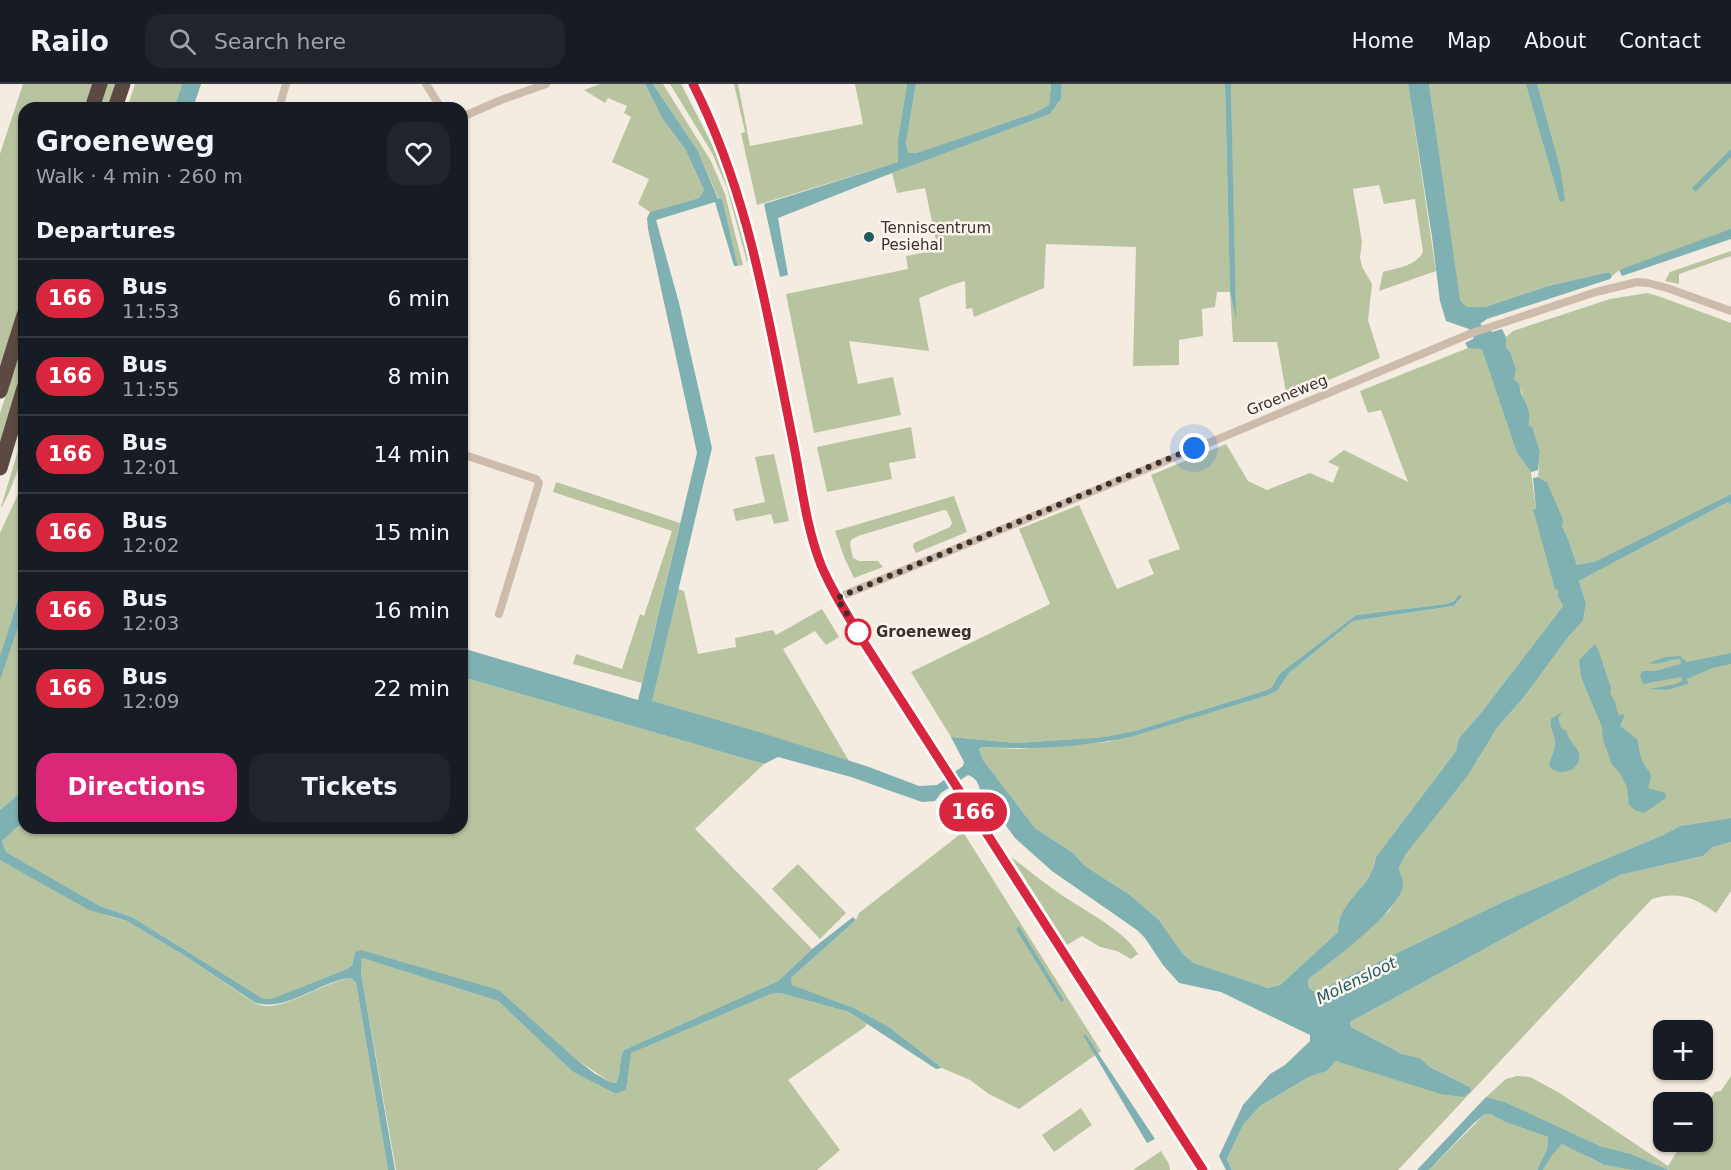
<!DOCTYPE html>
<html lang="en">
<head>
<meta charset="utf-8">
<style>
	:root { --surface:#171b24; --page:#20242c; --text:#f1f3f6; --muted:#9ea1a6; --line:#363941; --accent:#db2777 }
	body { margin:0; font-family:"DejaVu Sans",sans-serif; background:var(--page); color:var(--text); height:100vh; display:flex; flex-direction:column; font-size:22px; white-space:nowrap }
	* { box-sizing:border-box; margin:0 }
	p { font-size:20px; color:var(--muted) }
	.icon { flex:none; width:33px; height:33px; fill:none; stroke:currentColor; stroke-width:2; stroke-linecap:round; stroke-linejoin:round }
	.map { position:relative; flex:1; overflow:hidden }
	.side { position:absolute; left:18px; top:18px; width:450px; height:732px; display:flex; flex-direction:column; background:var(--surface); border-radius:18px; box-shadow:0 2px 4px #0004 }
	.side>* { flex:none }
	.badge { padding:0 12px; border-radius:20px; font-size:21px; line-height:39px }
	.buttons { position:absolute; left:1653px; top:936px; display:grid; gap:12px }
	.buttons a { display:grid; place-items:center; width:60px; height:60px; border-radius:12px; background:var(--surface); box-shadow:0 2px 4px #0004; font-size:30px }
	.you { position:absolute; width:30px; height:30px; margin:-15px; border:4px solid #fff; border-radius:50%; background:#1a73e8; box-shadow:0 0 0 9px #1a73e833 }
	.map>.badge { position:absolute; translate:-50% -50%; box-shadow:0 0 0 3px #fff }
	h2 { padding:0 18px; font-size:22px; line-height:54px }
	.round { display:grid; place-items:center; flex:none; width:63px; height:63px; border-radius:18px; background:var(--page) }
	.headline { display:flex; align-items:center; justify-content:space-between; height:102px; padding:0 18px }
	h1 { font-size:28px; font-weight:700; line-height:45px }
	.button { display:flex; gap:12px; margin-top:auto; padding:12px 18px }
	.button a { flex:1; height:69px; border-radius:18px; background:var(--accent); color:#fff; font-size:24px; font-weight:700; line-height:69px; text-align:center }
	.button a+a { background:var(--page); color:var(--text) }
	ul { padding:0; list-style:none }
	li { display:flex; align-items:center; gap:18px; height:78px; padding:0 18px; border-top:2px solid var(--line) }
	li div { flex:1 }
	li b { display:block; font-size:22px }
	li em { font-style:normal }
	li .badge { min-width:66px; font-weight:700; text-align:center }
	header { display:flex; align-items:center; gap:36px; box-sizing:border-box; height:84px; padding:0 30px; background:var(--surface); border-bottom:2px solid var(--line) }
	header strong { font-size:28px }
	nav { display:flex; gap:33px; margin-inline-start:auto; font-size:21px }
	.search { width:420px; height:54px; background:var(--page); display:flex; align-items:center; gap:15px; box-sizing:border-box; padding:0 21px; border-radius:18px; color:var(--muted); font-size:22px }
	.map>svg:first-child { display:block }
</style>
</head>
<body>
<header>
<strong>Railo</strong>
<div class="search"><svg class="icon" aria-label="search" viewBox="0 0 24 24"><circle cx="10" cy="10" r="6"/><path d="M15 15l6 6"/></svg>Search here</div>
<nav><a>Home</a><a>Map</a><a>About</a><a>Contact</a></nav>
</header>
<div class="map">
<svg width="1731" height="1086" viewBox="0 0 1731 1086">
	<rect width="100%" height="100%" fill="#f4ebe1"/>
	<path fill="#b8c4a0" d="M 23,0 L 93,0 L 85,24 L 24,24 L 24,210 L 0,281 L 0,70 Z
		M 107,0 L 115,0 L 108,24 L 99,24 Z
		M 135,0 L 182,0 L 174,24 L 127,24 Z
		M 600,0 L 645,0 L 662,34 L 685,65 L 704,106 L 699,114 L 650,128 L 638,120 L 649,95 L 612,78 L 631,33 L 624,29 L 627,22 L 608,14 L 605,19 L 584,6 Z
		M 653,0 L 663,0 L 711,77 L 725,110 L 743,181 L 738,182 L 722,116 L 719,116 L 698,67 Z
		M 670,0 L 681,0 L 716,68 L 735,117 L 749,175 L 747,178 L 727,104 L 712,69 Z
		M 734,0 L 738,0 L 750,62 L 863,40 L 855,0 L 907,0 L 898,55 L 898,78 L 757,121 L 741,49 L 745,48 Z
		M 916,0 L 1051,0 L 1049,21 L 1034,29 L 916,69 L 908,69 L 906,59 Z
		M 1062,0 L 1225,0 L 1230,208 L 1235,230 L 1231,0 L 1408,0 L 1436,187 L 1379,207 L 1383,188 C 1397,184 1416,182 1423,168 L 1415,115 L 1384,120 L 1379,101 L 1353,105 L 1362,158 L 1360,173 L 1362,183 L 1372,200 L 1368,236 L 1380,274 L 1287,314 L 1277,258 L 1233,258 L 1230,208 L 1217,208 L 1215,223 L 1202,225 L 1203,252 L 1179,256 L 1179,281 L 1133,282 L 1136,163 L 1046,160 L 1044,204 L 974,233 L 972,224 L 966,225 L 965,197 C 949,201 935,208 919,214 L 929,267 L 849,257 L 858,300 L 893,293 L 901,331 L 814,349 L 786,210 L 908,185 L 906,172 L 938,166 L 925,104 L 897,109 L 892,89 L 1050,30 L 1061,15 Z
		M 1429,0 L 1731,0 L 1731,149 L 1619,186 L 1612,192 L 1609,188 L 1548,202 L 1485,223 L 1467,223 L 1460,216 L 1458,208 Z
		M 1731,167 L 1731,172 L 1679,190 L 1679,200 L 1665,197 L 1670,188 Z
		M 1647,209 L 1661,213 L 1731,239 L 1731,410 L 1596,477 L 1577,481 L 1569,457 L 1562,442 L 1547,398 L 1538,393 L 1540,368 L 1528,341 L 1521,313 L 1522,308 L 1514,295 L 1510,268 L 1506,263 L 1506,253 L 1513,247 L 1610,215 Z
		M 24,256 L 24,281 L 0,360 L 0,329 Z
		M 1476,263 L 1482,264 L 1486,271 L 1517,369 L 1531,388 L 1536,425 L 1558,506 L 1558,513 L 1563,522 L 1480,630 L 1459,654 L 1456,667 L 1376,773 L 1372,788 L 1338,839 L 1338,848 L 1280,901 L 1268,904 L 1194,879 L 1183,870 L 1159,836 L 1130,811 L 1085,782 L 1073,769 L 1035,744 L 983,676 L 979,665 L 982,663 L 1018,665 L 1108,658 L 1278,606 L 1289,589 L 1353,537 L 1454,522 L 1462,512 L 1446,520 L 1356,531 L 1279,590 L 1272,603 L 1267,606 L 1138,646 L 1105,653 L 1017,659 L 951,653 L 911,588 L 1050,520 L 1019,445 L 1079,421 L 1117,505 L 1154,490 L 1148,476 L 1180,465 L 1151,391 L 1226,360 L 1248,397 L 1267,406 L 1310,389 L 1333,399 L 1339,383 L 1328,378 L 1344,366 L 1408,398 L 1381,326 L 1368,329 L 1360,307 L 1468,264 Z
		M 911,343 L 916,374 L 889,379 L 892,395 L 827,408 L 817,363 Z
		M 24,347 C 24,374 14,399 2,423 L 1,423 Z
		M 774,370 L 789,437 L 774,440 L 771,430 L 736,437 L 733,425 L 765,418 L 755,373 Z
		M 24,397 L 24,488 C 20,493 16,506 19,512 L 0,572 L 0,449 Z
		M 556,398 L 680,439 L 642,599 L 573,580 L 576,570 L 622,585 L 640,530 L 644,532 L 672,447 L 553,408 Z
		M 954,412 L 967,448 L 916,469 L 913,463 L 914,459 L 950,443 L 952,439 L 947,427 L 944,426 L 858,452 L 851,456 L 850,461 L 853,474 L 859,477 L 878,477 L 883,483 L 854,494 L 844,473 L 835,447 Z
		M 1728,418 L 1731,421 L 1731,734 L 1680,742 L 1663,751 L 1507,816 L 1318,907 L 1313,907 L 1309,904 L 1308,896 L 1389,827 L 1399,812 L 1399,784 L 1406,770 L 1478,675 L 1483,662 L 1496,645 L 1524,613 L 1569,552 L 1583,537 L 1586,519 L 1579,497 Z
		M 678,505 L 684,507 L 698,570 L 736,563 L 735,554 L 773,546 L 776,551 L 822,525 L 839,553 L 826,561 L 815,547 L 783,565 L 849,677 L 651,617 Z
		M 24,524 L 24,706 L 0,726 L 0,597 Z
		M 462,593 L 764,680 L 695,745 L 812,865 L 778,897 L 624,966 C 618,976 622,989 616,999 L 610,998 L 576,975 L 499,906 L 355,868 L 352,881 L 347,885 L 271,915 L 262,914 L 132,833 L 100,822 L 6,768 L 2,757 L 24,737 L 24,744 L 462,744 Z
		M 963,748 L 1101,967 L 1019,1025 L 989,1010 L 970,996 L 942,984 L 889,943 L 854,924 L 791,901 L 791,894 L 856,836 L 859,829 Z
		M 1731,758 L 1731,807 L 1716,829 C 1694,813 1678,807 1652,815 L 1398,1086 L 1232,1086 L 1227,1075 L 1243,1041 L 1260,1022 L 1309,993 L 1327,987 L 1336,977 L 1470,1003 L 1430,983 L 1420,974 L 1402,970 L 1351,943 L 1350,938 L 1620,791 L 1703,772 L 1713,763 Z
		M 1011,773 C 1026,784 1040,796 1056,807 C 1080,825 1123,844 1138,870 L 1131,875 L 1117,867 L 1100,863 L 1082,852 L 1067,861 Z
		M 0,776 L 108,832 L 127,837 L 185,872 L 253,918 C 258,920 262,922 267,922 C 289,923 324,898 351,894 L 356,899 L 388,1086 L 0,1086 Z
		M 798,780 L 846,829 L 820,855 L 772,805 Z
		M 362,874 L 498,917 L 573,988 L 616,1010 L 626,1006 L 630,969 L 771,910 L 780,909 L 849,928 L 867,940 L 865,943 L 788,996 L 840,1066 L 817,1086 L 396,1086 L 361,889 Z
		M 1517,992 L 1530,993 L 1558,1008 L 1668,1082 L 1683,1058 L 1702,1058 L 1703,1027 L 1715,1008 L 1721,1007 L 1731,992 L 1731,1086 L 1669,1086 L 1631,1070 L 1600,1062 L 1505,1018 L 1486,1013 L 1506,995 Z
		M 1081,1024 L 1092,1041 L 1054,1068 L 1042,1051 Z
		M 1485,1030 L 1490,1030 L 1505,1038 L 1548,1053 L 1547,1065 L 1537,1086 L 1429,1086 Z
		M 1562,1060 C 1576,1066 1588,1074 1602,1080 C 1612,1084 1625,1081 1634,1086 L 1543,1086 L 1552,1070 Z
		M 1161,1067 L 1169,1080 L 1170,1086 L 1133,1086 Z"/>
	<path fill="#7fb0b2" d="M 182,0 L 201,0 L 193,24 L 174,24 Z
		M 645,0 L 653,0 L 698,67 L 718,115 L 722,115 L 738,182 L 734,182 L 715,118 L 656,136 L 679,219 L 712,364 L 652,617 L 762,649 L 869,683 L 919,702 L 937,701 L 963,682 L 964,678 L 951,653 L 1017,659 L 1105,653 L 1138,646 L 1267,606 L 1272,603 L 1279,590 L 1356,531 L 1446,520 L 1455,516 L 1459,511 L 1462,512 L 1454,522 L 1353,537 L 1289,589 L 1278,606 L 1268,611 L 1130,653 C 1082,663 1031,666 982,663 L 979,665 L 983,676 L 1035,744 L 1073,769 L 1085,782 L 1130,811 L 1159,836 L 1183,870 L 1194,879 L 1268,904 L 1280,901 L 1338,848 C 1337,822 1363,808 1372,787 C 1374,783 1375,777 1376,773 L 1456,667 L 1459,654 L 1480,630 L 1563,522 L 1558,513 L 1558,506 L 1555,505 L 1533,425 L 1536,425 L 1533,394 L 1538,393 L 1547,398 L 1563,436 L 1562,442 L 1569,457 L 1577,481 L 1596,477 L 1731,410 L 1731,421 L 1728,418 L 1579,497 L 1586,519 L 1583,537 L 1569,552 L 1524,613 L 1496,645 L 1468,691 L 1406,770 L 1399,784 C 1399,790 1404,795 1403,801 C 1400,828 1330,877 1308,896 L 1309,904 L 1313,907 L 1318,907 L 1507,816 L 1663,751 L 1680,742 L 1731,734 L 1731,758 L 1713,763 L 1703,772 L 1620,791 L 1350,938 L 1351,943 L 1402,970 L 1420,974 L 1430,983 L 1470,1003 L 1471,1007 L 1464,1013 L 1441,1010 L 1336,977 L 1327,987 L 1309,993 L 1260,1022 L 1243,1041 L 1227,1075 L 1232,1086 L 1226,1086 L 1219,1072 L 1243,1021 L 1270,990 L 1285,981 L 1310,957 L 1310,951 L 1221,908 L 1179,899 L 1163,881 L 1145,854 L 1137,846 L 1052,787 L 1015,754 L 980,706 C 978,698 976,694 968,691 L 941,709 L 935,717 L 922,718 L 851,693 L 778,673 L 764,680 L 462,593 L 462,564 L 638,616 L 697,369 L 648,145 L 647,134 L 650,128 L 699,114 L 704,106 L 685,65 L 662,34 Z
		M 907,0 L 916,0 L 906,59 L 908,69 L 916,69 L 1034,29 L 1049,21 L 1051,0 L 1062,0 L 1061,15 L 1050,30 L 892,89 L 778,134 L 788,191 L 780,193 L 764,120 L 898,78 L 898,55 Z
		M 1225,0 L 1231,0 L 1236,235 L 1230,208 Z
		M 1408,0 L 1429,0 L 1460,216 L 1467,223 L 1485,223 L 1548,202 L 1609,188 L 1612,192 L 1610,195 L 1487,235 L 1480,240 L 1492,248 L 1502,245 L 1506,253 L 1506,263 L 1510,268 L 1516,286 L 1514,295 L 1519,300 L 1522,313 C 1528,320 1531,333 1528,341 L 1532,343 L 1540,368 L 1538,386 L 1531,388 L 1517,369 L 1482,265 L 1468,264 L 1465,259 L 1473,255 L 1474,251 L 1469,245 L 1446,237 L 1440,217 L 1432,153 Z
		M 1526,0 L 1537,0 L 1560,84 L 1565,116 L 1560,118 Z
		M 1731,65 L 1731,73 L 1695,108 L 1692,104 Z
		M 1731,145 L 1731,155 L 1622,192 L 1619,186 Z
		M 24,488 L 23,528 L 0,597 L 0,572 L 19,512 C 16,505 20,494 24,488 Z
		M 1595,560 L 1598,565 L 1611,604 L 1610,610 C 1616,616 1615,623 1619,631 L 1625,630 L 1620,642 L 1637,655 C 1639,661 1639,670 1642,676 C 1647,691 1655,683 1648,704 L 1665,709 L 1666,714 L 1644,729 L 1635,726 L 1629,721 L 1627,703 L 1620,689 L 1612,681 L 1603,655 L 1602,643 L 1581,593 L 1579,576 Z
		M 1731,569 L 1731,580 L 1712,584 L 1687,595 L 1688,600 L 1667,606 L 1649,605 L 1676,600 L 1682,597 L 1681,593 L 1643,600 L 1640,591 L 1643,587 L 1655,587 L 1681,580 L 1680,575 C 1669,574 1660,582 1649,579 L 1665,573 L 1680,572 L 1687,578 Z
		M 1562,628 L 1558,634 L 1561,644 C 1568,647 1566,648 1569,654 C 1572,660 1578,664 1579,671 C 1582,685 1559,695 1549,682 C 1550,675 1555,667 1555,661 C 1556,651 1549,645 1551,635 Z
		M 24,706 L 24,737 L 2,757 L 6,768 L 100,822 L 132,833 L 262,914 L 271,915 L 347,885 L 352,881 L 355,868 L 361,866 L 499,906 L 576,975 L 594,989 L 610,998 L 616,999 C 622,989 618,976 624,966 L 778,897 L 812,865 L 853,833 L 856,836 L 791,894 L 792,901 L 854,924 L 889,943 L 942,984 L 936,985 L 849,928 L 780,909 L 771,910 L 631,969 L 626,1006 L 616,1010 L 573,988 L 498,917 L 362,874 L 361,889 L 395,1086 L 388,1086 L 356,899 L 351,894 C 318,897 286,930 254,918 L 185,872 L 127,837 L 89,826 L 0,776 L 0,726 Z
		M 1019,842 L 1064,916 L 1061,918 L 1016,845 Z
		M 1083,951 L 1086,951 L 1155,1055 L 1147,1059 Z
		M 1486,1013 L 1505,1018 L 1600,1062 L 1631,1070 L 1669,1086 L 1634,1086 L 1604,1081 L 1562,1060 L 1552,1071 L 1543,1086 L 1537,1086 L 1547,1065 L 1548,1053 L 1505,1038 L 1490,1030 L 1485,1030 L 1473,1040 L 1429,1086 L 1417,1086 Z"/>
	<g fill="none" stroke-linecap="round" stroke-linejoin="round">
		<path stroke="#cdbbac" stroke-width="8" d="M 426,0 L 441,24
			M 279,24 L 286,0
			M 462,33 L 501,16 L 546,0
			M 462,370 L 536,395 L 539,399 L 499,530
			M 837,514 L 1472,249 L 1596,208 L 1637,198 L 1648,199 L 1667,204 L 1731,227"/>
		<path stroke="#a18a7d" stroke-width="12" d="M 693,0 C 749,111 766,224 790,344 C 799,389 804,438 821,481 C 833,509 849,534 865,560 L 1203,1086"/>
		<path stroke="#5c4a42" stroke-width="15" d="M 92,24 L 100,0
			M 115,24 L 123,0
			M 0,307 L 24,231
			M 0,384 L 24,304"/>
	</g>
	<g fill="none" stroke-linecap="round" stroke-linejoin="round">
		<defs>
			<path id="line" d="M 693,0 C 750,113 767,230 792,352 C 801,395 805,440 821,481 C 833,509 849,534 865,560 L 1203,1086"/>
		</defs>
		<use href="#line" stroke="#fff" stroke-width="14"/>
		<use href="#line" stroke="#d7263d" stroke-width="9"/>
		<path stroke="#3b302b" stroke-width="6" stroke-dasharray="0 10.8" d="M 858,548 L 837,514 L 1194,364"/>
	</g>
	<circle fill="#1f5a5e" stroke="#fbf5ee" stroke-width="2" cx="869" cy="153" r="6"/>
	<circle fill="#fff" stroke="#d7263d" stroke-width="3" cx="858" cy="548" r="12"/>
	<g text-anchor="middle" stroke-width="5" stroke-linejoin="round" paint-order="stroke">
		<g font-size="15" fill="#3b302b" stroke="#fbf5ee" text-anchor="start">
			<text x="881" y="149">Tenniscentrum<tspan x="881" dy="17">Pesiehal</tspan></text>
		</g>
		<g font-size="15" fill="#3b302b" stroke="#fbf5ee">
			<text transform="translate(1287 311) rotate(-22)" y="5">Groeneweg</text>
		</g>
		<g font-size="15" font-weight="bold" fill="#3b302b" stroke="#fbf5ee" text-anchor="start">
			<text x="876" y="553">Groeneweg</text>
		</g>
		<g font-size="16" font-style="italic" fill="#1f5a5e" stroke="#fbf5ee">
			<text transform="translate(1356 896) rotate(-26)" y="6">Molensloot</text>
		</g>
	</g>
</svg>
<div class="buttons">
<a>+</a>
<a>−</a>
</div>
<div class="you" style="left:1194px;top:364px"></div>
<b class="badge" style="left:973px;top:728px;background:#d7263d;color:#fff">166</b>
<section class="side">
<div class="headline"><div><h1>Groeneweg</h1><p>Walk · 4 min · 260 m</p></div><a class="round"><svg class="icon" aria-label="heart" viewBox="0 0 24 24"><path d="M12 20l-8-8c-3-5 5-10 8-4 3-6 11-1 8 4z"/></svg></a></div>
<h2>Departures</h2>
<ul>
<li><span class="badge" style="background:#d7263d;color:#fff">166</span><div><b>Bus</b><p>11:53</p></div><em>6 min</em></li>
<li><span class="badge" style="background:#d7263d;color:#fff">166</span><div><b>Bus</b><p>11:55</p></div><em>8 min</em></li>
<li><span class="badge" style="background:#d7263d;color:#fff">166</span><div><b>Bus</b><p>12:01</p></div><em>14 min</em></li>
<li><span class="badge" style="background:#d7263d;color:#fff">166</span><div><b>Bus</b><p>12:02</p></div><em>15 min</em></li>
<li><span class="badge" style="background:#d7263d;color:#fff">166</span><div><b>Bus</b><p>12:03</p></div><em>16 min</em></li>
<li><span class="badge" style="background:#d7263d;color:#fff">166</span><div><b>Bus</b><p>12:09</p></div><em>22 min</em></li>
</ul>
<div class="button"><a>Directions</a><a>Tickets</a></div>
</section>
</div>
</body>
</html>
